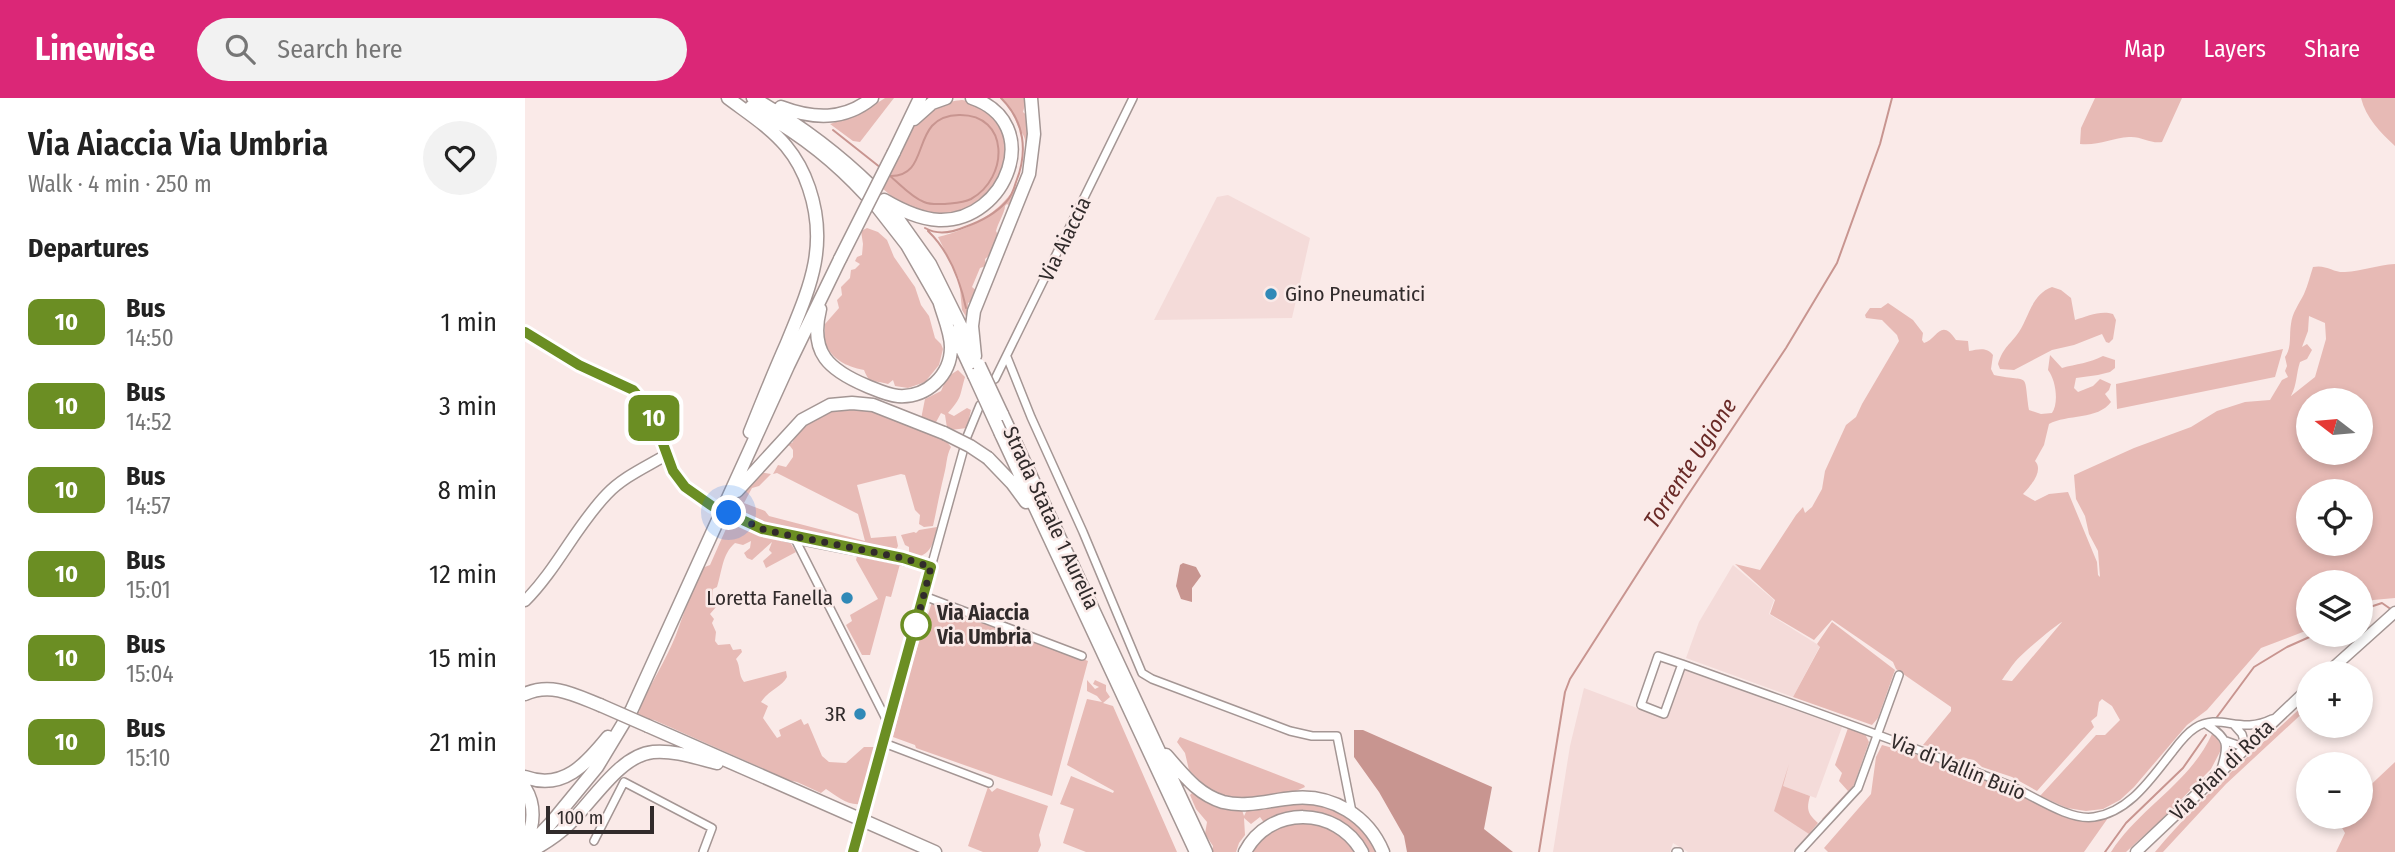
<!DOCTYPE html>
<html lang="en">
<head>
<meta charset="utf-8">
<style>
	:root { --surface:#fff; --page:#f2f2f2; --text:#222; --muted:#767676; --accent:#db2777 }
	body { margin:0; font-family:"Fira Sans Condensed",sans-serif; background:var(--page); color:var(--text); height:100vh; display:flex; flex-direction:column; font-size:26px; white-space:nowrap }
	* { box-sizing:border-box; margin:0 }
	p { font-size:23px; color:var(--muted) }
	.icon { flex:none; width:38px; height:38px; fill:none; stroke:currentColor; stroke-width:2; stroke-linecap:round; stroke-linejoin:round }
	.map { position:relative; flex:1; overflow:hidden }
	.drawer { display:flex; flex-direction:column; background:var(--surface); width:525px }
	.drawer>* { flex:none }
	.badge { padding:0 14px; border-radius:10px; font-size:24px; line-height:46px }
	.needle { width:46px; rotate:286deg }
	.tools { position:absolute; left:1771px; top:290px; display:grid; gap:14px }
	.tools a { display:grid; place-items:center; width:77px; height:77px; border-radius:50%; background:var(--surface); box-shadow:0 4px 10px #0003; font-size:35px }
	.scale { position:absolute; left:21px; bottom:18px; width:108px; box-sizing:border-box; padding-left:7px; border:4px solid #312b2b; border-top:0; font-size:19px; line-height:24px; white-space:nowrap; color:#312b2b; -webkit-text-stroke:5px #faeae8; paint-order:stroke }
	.you { position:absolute; width:35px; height:35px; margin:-18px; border:5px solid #fff; border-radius:50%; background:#1a73e8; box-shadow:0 0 0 10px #1a73e833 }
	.map>.badge { position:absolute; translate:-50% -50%; box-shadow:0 0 0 4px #fff }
	h2 { padding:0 28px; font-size:26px; line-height:63px }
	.round { display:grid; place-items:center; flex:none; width:74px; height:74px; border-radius:37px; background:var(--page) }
	.overview { display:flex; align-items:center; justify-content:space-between; height:119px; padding:0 28px }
	h1 { font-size:33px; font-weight:600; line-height:52px }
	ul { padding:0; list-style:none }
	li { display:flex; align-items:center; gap:21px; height:84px; padding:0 28px }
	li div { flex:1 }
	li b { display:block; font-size:26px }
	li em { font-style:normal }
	li .badge { min-width:77px; font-weight:700; text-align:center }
	header { display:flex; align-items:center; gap:42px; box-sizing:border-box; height:98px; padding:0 35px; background:var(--accent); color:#fff }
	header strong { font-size:33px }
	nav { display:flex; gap:38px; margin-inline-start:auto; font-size:24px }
	.search { width:490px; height:63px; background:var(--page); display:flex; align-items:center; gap:18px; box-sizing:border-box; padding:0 24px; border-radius:38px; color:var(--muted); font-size:26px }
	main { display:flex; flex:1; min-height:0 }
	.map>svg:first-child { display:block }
</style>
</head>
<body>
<header>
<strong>Linewise</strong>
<div class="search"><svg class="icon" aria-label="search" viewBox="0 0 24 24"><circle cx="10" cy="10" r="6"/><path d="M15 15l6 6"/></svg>Search here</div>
<nav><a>Map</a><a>Layers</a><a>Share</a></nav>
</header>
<main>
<section class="drawer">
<div class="overview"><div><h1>Via Aiaccia Via Umbria</h1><p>Walk · 4 min · 250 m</p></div><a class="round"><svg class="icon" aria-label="heart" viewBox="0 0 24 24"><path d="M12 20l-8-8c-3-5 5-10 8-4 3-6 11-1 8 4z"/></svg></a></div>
<h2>Departures</h2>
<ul>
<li><span class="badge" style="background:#6b8e23;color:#fff">10</span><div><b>Bus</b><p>14:50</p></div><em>1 min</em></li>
<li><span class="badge" style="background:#6b8e23;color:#fff">10</span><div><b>Bus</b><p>14:52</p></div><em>3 min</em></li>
<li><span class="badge" style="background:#6b8e23;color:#fff">10</span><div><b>Bus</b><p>14:57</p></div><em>8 min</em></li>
<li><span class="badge" style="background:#6b8e23;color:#fff">10</span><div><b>Bus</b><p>15:01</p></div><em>12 min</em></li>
<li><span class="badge" style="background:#6b8e23;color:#fff">10</span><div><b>Bus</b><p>15:04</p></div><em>15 min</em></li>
<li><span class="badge" style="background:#6b8e23;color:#fff">10</span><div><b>Bus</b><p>15:10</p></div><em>21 min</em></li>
</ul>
</section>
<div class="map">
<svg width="1870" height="754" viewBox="0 0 1870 754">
	<rect width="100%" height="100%" fill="#faeae8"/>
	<path fill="#f4dbd9" d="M 703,97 L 785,140 L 767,220 L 629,222 L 692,99 Z
		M 1208,467 L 1249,502 L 1244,516 L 1295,548 L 1268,599 L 1161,560 L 1174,524 Z
		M 1159,572 L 1317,629 L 1291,700 L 1259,689 L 1250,713 L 1285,736 L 1268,754 L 1163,754 L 1148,745 L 1145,754 L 1028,754 L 1045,648 L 1059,590 L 1141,621 Z"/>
	<path fill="#e7bab5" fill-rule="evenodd" d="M 360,0 L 369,0 L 335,44 L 328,43 L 305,26 L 337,15 Z
		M 476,0 L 502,0 L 498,14 L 506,21 C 507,29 505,30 503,37 C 501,45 502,56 501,66 C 499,76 490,100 485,108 L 482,106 L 480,108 C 480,114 473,125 471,133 L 473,137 L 466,156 L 460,161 L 461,168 L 455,170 L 447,189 L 452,193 L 449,202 L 443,205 L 442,220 L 437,212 L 434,181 L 413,139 C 458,129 507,95 500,42 C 499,36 495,33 493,28 C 488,17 485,8 476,0 Z
		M 1570,0 L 1657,0 L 1637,44 C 1626,46 1616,38 1604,39 C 1587,40 1573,48 1555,46 L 1556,30 Z
		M 1836,0 L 1870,0 L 1870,48 C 1855,34 1841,20 1836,0 Z
		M 437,2 L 448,4 L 468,17 L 481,40 L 481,65 L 464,97 L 435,115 L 403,117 L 372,103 L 357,90 L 390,25 C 401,12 420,3 437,2 Z
		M 342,130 L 353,134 L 362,142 L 369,159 L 390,189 L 396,207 L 404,218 L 410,240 L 416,246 L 418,251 L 414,267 L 400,284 L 383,290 L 370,288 L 368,282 L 363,286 C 348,281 346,289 339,272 C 320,268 308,262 299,244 L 300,226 L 314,210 L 312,202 L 317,197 L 316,189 L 325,180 L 326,172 L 330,171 L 335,166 L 330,163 L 332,159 L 337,157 L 338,146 L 336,133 Z
		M 1870,166 L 1870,500 L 1848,502 L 1836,508 L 1836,485 L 1783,485 L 1783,532 L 1736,550 L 1682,612 L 1662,627 L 1609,689 L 1595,702 L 1578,711 L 1561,713 L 1542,710 L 1515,698 L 1571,637 L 1580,637 L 1595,622 L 1587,608 L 1577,601 L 1574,604 L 1572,618 L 1566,623 L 1569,629 L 1512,693 L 1487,679 L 1457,669 L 1449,662 L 1439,660 L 1431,662 L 1409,649 L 1398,647 L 1426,613 L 1426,609 L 1371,571 L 1368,564 L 1307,522 L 1289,542 L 1245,516 L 1250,502 L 1210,466 L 1235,472 L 1271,417 L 1278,409 L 1280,415 L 1287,409 L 1297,391 L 1300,373 L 1321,327 L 1331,319 L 1337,306 L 1374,243 L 1372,237 L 1357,222 L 1341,220 L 1340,217 L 1345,210 L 1356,210 L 1363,205 L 1388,222 L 1398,235 L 1397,242 L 1399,245 C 1412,241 1416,219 1431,242 L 1443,243 L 1444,253 C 1454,251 1462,249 1468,257 L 1466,271 L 1469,277 C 1507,285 1498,272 1504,312 L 1516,316 L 1527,315 C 1534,305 1531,282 1523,272 L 1525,257 L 1537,270 C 1551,266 1565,265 1578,258 L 1590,262 L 1590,270 L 1585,274 L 1573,277 L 1551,280 L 1549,290 L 1553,294 L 1568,288 L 1575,281 L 1586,286 L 1584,292 L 1580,296 L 1586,304 C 1573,322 1542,316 1524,326 L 1519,347 L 1510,363 C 1519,372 1506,388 1498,396 L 1510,403 L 1524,396 L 1543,394 L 1572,464 L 1573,477 L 1575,479 L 1573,453 L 1564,436 L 1560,418 L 1551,401 L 1549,377 L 1609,350 L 1666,329 L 1692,313 L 1720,304 L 1745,302 L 1757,282 L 1763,279 L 1760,273 L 1762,268 L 1760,259 C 1767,250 1764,237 1766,226 C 1767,215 1774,206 1779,196 C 1783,187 1785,178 1788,169 C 1801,166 1809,175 1820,174 C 1837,173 1853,167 1870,166 ZM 1784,218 L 1800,225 L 1801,241 L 1790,279 L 1766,298 C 1772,287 1771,276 1775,264 L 1782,261 L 1787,252 L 1782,246 L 1777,249 L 1783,233 ZM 1783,303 L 1836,303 L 1836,355 L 1783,355 ZM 1783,394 L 1836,394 L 1836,446 L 1783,446 ZM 1537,524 L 1487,583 L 1477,582 C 1481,576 1486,569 1490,564 C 1495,557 1532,526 1537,524 Z
		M 1527,189 L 1536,192 L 1546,200 L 1550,222 C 1562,218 1576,212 1588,216 L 1591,222 L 1588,241 L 1584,245 L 1581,244 L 1577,236 L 1549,247 L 1527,252 L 1489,272 L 1475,271 L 1473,266 C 1478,251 1482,249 1491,238 C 1504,222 1505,197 1527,189 Z
		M 1758,251 L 1750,279 L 1592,311 L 1591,286 Z
		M 433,272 L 440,279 C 434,300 437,299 423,315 L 429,318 L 442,310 L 446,312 L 442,330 L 426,332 L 422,330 L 420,317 L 416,315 L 410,326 L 396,321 L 400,301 L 416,293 L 422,279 Z
		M 312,309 L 352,313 L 422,344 L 426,349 C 421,359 422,366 419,377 C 415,393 412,410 408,428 L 399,429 L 394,426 L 395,417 L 390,412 L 380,377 L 376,376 L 332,387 L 346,440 L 371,438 L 373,448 L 370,454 L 342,447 L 341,445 L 240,426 L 207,410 L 233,374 L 246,376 L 234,388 L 227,390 L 219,405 L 240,413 L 244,418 L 340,443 L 333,416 L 252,375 L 248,376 L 253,367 L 261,369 L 268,359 L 268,352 L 265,348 L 259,346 L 261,344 L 267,345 L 277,327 Z
		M 204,424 L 219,430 L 224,429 L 239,438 L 245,436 L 263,441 L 271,454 L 241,470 L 238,463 L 247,455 L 244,452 L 247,444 L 227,462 L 222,460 L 219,455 L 225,450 L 226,443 L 218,447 L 210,445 C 197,456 197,474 192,489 L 188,491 L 187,505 L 191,509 L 185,516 L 189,521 L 187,525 L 191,534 L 190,543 L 193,547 L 205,546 L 208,552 L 216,551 L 217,554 L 211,561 C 216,569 213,577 219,584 L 261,573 L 262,579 C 257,589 245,591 236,604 L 243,608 L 238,620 L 252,640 L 256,638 L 254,632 L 276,621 L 279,627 L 283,625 L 297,658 L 304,664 L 321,665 L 339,649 L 350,649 L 339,685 L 342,687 L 339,705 C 326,710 311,698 301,691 L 296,695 L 272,684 L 252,680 L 248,675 L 129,622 L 120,621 L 111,615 L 115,613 L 113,611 C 126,586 141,562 151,537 C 159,514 167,492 177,470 L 185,467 Z
		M 412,429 C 409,442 407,457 391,459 L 384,455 L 384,449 L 380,447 L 376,437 L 389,434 L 391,435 L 394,432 Z
		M 332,458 L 375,466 L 366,499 L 361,498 L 345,557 L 337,557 L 321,527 L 327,523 L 325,517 L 353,501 L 331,462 Z
		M 407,504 L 563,563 L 527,698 L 391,650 L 390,647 L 368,639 L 385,572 Z
		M 1307,524 L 1370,572 L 1353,620 L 1347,627 L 1268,599 L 1295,549 L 1292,546 Z
		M 562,582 L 570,591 L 574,589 L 568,586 L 570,582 L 581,587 L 581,593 L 585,599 L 578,605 L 588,608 L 652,754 L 561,754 L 538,745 L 549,711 L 535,706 L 546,678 L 588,695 L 589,693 L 542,667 L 562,601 L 577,604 L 572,598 L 562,593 Z
		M 1783,603 L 1783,610 L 1701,686 L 1638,754 L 1630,754 C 1676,699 1730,652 1783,603 Z
		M 1323,630 L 1340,636 L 1344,644 L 1329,687 L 1299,722 L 1297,721 L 1323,693 L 1314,683 L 1317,675 L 1310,667 Z
		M 1687,636 L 1692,639 L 1697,650 L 1686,671 L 1636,722 L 1601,754 L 1586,754 C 1614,710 1665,685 1687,636 Z
		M 655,639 L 779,687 L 780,689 L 771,693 L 723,700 L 706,700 L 685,693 L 664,672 L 660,655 L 652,644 Z
		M 1357,647 L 1411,662 L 1562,723 L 1583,720 L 1559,754 L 1303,754 L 1299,750 L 1346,696 L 1351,659 Z
		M 1870,664 L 1870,754 L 1811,754 L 1820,735 L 1816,728 L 1810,727 L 1809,724 L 1813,719 L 1836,719 L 1836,696 Z
		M 1264,666 L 1258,688 L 1285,698 C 1281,712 1283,716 1293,725 L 1284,736 L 1249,713 Z
		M 463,689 L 467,694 L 472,690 L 523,708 L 514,737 L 516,747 L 513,754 L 458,754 L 443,748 Z
		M 667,695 L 697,711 L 717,712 L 719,718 L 722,712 C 727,711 734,712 738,712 C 750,710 763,705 776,705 C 811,704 837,724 851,754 L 843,754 C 830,728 801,709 770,713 C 760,715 749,722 740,726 L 735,719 L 726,726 L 719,720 L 720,737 L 714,745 L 711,754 L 687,754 L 688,748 L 680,736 L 682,724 L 671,711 L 665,697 Z
		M 786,723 L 818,737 L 832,754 L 724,754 C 747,727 752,729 786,723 Z"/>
	<path fill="#c89590" d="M 658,465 L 671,469 L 676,478 L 667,490 L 667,504 L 656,501 L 651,488 L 655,467 Z
		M 829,632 L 838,632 L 967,689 L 959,731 L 988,754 L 882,754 L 879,738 L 854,694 L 829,659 Z"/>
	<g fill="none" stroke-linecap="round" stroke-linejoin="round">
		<path stroke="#c89590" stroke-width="2" d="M 308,32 L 356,70
			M 363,76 L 365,78 C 375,86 386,99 399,104 C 406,107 413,106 420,106 C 429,105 438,105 446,101 C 484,80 485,16 434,17 C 383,18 408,79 365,78
			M 400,130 C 412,137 426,135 440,129 C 454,124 471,115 481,104 C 486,99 489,91 491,84 C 503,54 500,24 476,0
			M 403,133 C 424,153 435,182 441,210
			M 1836,512 L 1857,505 L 1867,512
			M 1692,619 L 1729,569 L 1762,549 L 1789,537
			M 1014,754 L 1040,594 L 1045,581 L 1159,403 L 1261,250 L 1312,165 L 1355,46 L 1367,0
			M 1580,754 L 1601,725 L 1658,670 L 1681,637"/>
		<defs>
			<path id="street" d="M 482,259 L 506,319 L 558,434 L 617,575 L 627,581 L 765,633 L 787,638 L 812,638 L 827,714
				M 470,281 L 608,0
				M 441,341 L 455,307
				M 269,439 L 364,627
				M 406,469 L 439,350
				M 399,498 L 557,558
				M 1157,566 L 1139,616 L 1116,607 L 1133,558 L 1157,566 C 1267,606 1378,644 1486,688 C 1509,698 1544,723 1569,719 C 1605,714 1627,679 1648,653 C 1654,645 1662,635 1670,630 C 1695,614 1715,637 1747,621
				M 1681,626 C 1703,640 1704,646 1696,671
				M 1701,643 L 1721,650 L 1717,636 L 1709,627
				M 359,645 L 464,685
				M 69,743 L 99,684 L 187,730 L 178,754
				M 1151,754 L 1154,754
				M 1274,754 L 1333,690 L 1374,577"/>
			<path id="secondary" d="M 0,234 L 54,267 L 108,292 L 126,313 L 148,373 L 160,389 L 187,408
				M 204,415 C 215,420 227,427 238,431 C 293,449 351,451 406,469 L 340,712
				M 0,503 C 32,471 51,428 82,396 C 98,379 121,369 141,357
				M 1801,576 L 1870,514
				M 328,754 L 336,728
				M 1611,754 L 1783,591"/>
			<path id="highway" d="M 203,0 C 223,15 245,29 261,48 C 271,60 279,75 284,90 C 304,149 284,191 262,245 C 249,274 237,304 225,334
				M 228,0 C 272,25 310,53 346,88
				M 226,9 C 269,31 308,61 341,97
				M 256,9 C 288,21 319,23 347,0
				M 389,21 L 407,5 L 421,0
				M 369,54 L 395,0
				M 359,102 C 376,112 394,121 414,122 C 482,124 520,25 447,0
				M 350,106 L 382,147 L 417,208
				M 363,107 L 405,166 L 445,247
				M 295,211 C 284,255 304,272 342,288 C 352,292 362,297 373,298 C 401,300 426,278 426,249 C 426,234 418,217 414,202
				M 429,234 L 449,277
				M 450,258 L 447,228 L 449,213 L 504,76 L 509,36 L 506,0
				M 477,316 L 681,754
				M 476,336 L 671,754
				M 463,360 L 487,385 L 501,404
				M 212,393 L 277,322 L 305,307 L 327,305 L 348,307 L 419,335
				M 0,596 C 26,584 50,597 75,607
				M 123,628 L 410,754
				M 641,657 C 658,676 672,696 698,704 C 722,710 745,702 768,700 C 807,696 843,718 858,754
				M 0,679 C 38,693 61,666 83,639
				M 0,690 C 10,706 10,727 0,744
				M 0,752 L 26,725 L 72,669 L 107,611 L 263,268 L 315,161
				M 4,754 C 19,746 32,738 44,726 C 67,704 95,657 128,654 C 149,652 172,660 192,665
				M 720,754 C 744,707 812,708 837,754"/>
		</defs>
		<use href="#street" stroke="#a49694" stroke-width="10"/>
		<use href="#secondary" stroke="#a49694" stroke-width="13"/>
		<use href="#highway" stroke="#a49694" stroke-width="15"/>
		<use href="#street" stroke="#fff" stroke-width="7"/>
		<use href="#secondary" stroke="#fff" stroke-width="10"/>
		<use href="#highway" stroke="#fff" stroke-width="12"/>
		<defs>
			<path id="highway-bridge" d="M 315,161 L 369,54
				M 454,267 L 477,316
				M 449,277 L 476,336
				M 419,335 L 445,348 L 463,360
				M 75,607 L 123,628"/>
		</defs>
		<use href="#highway-bridge" stroke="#a49694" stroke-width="15" stroke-linecap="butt"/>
		<use href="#highway-bridge" stroke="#fff" stroke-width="12"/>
	</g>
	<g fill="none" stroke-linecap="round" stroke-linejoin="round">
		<defs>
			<path id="line" d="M 0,234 L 54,267 L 108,292 L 126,313 L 148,373 L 160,389 L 187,408 L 237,431 L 378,460 L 406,469 L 328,754"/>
		</defs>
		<use href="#line" stroke="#fff" stroke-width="16"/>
		<use href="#line" stroke="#6b8e23" stroke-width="10"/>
		<path stroke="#312b2b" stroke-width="7" stroke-dasharray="0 12.6" d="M 204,415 L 237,431 L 253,435 L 378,460 L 406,469 L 391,527"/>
	</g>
	<g fill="#3089b7" stroke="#faeae8" stroke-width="2.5">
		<circle cx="746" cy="196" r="7"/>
		<circle cx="322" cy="500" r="7"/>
		<circle cx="335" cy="616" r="7"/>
	</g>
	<circle fill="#fff" stroke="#6b8e23" stroke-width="3.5" cx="391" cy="527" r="14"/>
	<g text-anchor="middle" stroke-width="5" stroke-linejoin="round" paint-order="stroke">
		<g font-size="21" fill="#312b2b" stroke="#faeae8">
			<text transform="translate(540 141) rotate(-64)" y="7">Via Aiaccia</text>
			<text transform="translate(526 420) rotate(65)" y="7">Strada Statale 1 Aurelia</text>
			<text transform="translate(1433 669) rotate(22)" y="7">Via di Vallin Buio</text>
			<text transform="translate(1697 672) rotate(-44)" y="7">Via Pian di Rota</text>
		</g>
		<g font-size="21" fill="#312b2b" stroke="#faeae8" text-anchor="end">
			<text x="760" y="203" text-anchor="start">Gino Pneumatici</text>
			<text x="308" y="507">Loretta Fanella</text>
			<text x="321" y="623">3R</text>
		</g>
		<g font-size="21" font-weight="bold" fill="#312b2b" stroke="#faeae8" text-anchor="start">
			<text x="412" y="522">Via Aiaccia<tspan x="412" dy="24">Via Umbria</tspan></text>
		</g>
		<g font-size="23" font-style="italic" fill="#6a2a27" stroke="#faeae8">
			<text transform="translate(1165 365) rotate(-57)" y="8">Torrente Ugione</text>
		</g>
	</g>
</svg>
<div class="tools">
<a><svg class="needle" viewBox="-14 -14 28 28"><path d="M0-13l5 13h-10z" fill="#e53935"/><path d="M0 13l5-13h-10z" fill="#767676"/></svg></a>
<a><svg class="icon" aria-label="locate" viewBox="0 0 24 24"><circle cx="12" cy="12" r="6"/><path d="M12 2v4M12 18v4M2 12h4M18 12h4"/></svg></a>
<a><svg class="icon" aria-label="layers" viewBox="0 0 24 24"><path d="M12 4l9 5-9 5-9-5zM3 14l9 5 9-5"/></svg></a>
<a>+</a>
<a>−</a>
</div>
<div class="scale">100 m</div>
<div class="you" style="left:204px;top:415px"></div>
<b class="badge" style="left:129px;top:320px;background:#6b8e23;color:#fff">10</b>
</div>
</main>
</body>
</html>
